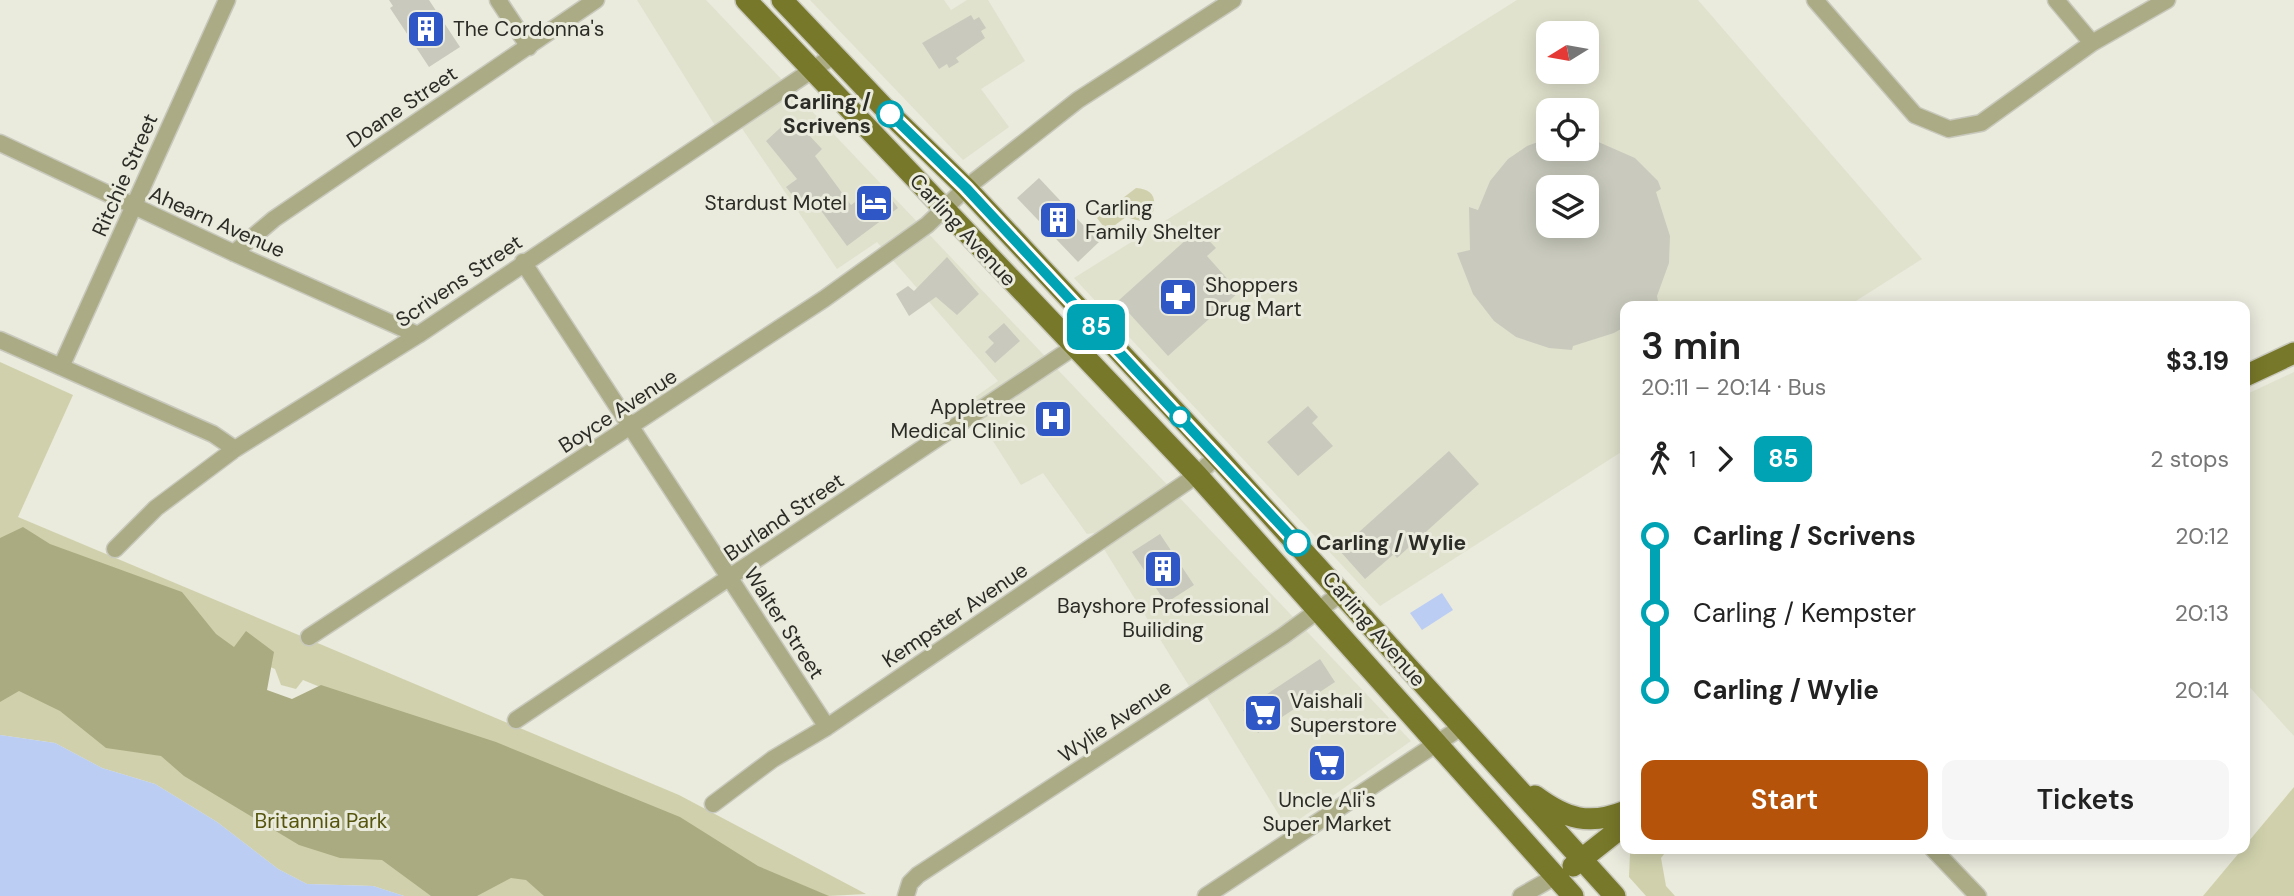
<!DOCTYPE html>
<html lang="en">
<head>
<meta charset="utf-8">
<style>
	:root { --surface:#fff; --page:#f6f6f6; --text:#222; --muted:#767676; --accent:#b45309 }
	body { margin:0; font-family:"DM Sans",sans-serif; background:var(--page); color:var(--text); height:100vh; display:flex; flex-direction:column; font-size:26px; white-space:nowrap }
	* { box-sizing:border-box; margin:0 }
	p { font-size:23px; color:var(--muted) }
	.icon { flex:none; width:38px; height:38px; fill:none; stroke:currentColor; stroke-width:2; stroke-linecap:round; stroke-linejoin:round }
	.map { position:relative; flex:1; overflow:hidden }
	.sheet { position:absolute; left:1620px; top:301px; width:630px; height:553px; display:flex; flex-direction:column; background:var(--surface); border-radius:14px; box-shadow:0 4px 18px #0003 }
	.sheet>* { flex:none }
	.badge { padding:0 14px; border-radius:10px; font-size:24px; line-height:46px }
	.needle { width:46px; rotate:259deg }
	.tools { position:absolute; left:1536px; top:21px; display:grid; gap:14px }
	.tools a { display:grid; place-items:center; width:63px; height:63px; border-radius:14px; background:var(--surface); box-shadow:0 4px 18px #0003; font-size:35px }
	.map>.badge { position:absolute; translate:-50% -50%; box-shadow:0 0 0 4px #fff }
	.legs { display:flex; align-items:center; gap:10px; height:77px; padding:0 21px; font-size:23px }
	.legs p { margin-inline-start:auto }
	.summary { display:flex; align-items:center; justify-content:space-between; height:119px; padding:0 21px }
	h1 { font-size:38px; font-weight:600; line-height:52px }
	.action { display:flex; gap:14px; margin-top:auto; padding:14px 21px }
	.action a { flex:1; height:80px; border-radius:14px; background:var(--accent); color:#fff; font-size:28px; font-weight:600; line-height:80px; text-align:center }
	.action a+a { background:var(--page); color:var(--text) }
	ul { padding:0 21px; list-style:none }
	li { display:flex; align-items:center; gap:24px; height:77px; font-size:26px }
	li i { display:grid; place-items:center; width:10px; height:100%; margin:0 9px; background:currentColor }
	li i::after { content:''; width:18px; height:18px; margin:-9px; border:5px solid; border-radius:50%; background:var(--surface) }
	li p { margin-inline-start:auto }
	li:first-child i { background:linear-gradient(#0000 50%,currentColor 0) }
	li:last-child i { background:linear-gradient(currentColor 50%,#0000 0) }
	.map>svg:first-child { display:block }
</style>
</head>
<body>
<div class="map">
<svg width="2294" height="896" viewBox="0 0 2294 896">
	<rect width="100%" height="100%" fill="#eaeadd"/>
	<path fill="#e1e2cd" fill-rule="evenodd" d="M 637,0 L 706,0 L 1411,741 L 1287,828 L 1197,681 L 1189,686 L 1094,533 L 1087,534 L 1043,473 L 1021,485 L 968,402 L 998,381 L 877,242 L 837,269 L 733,115 L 716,127 Z
		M 810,0 L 944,0 L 951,10 L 967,0 L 988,0 L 1025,61 L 981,89 L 1009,127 L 963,160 Z
		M 1517,0 L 1698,0 L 1922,259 L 1848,306 L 1626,306 L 1626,449 L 1380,606 L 1074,278 ZM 1549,33 L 1587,33 L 1587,72 L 1549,72 ZM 1549,110 L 1587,110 L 1587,149 L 1549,149 ZM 1549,187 L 1587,187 L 1587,226 L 1549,226 Z
		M 2294,372 L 2294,736 L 2245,682 L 2245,395 Z"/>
	<path fill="#d0d1ac" d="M 1136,188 C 1152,189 1157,197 1153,212 L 1140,221 L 1126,217 L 1107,231 L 1097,218 Z
		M 0,362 L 73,395 L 18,517 L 679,795 L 866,894 L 828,896 L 303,680 L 296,689 L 281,685 L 275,669 L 0,556 Z
		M 0,624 L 692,896 L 404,896 L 373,886 L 307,884 L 278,869 L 217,822 L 155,784 L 102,768 L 55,743 L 0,735 Z
		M 2294,787 L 2294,896 L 2203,896 Z
		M 1634,849 L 1668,849 L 1661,858 L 1666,886 L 1675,896 L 1646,896 L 1629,877 L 1630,853 Z"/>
	<path fill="#aaab81" d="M 23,527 L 50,544 L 182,592 L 216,634 L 234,647 L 246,631 L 274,652 L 267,690 L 292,699 L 321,685 L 496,742 L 680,817 L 758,866 L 829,896 L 544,896 L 526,880 L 511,878 L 477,896 L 431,896 L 382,860 L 340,858 L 299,845 L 184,776 L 161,756 L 106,748 L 60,711 L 19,691 L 0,702 L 0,538 Z"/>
	<path fill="#bbcdf3" d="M 1442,593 L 1453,610 L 1422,630 L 1410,613 Z
		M 0,735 L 55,743 L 102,768 L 155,784 L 217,822 L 278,869 L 307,884 L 373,886 L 404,896 L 0,896 Z"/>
	<path fill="#c9cabd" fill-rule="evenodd" d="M 389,0 L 429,0 L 460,47 L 429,67 L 390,8 L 393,6 Z
		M 971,15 L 974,20 L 979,17 L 986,28 L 981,31 L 985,38 L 956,58 L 959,62 L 949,68 L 947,64 L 939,69 L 922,43 Z
		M 792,117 L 822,149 L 815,156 L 851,205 L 880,184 L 898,208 L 847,246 L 808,193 L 797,201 L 786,187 L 797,179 L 766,141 Z
		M 1587,137 L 1635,158 L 1658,181 L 1661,189 L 1656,192 L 1670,236 L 1669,263 L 1657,296 L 1659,306 L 1648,302 L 1645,306 L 1626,306 L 1626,326 L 1614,333 L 1573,346 L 1572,350 L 1549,348 L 1516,337 L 1494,321 L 1473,294 L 1457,253 L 1470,250 L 1469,207 L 1478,210 L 1490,181 L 1508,159 L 1527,146 L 1549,138 L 1549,149 L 1587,149 ZM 1549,187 L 1587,187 L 1587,226 L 1549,226 Z
		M 1039,178 L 1099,242 L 1078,262 L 1017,198 Z
		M 1198,229 L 1216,248 L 1207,256 L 1239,292 L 1168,356 L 1118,301 Z
		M 947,257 L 979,294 L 957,315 L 936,297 L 909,316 L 896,294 L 908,286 L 914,291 Z
		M 1004,323 L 1020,341 L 995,363 L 985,352 L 994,343 L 988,337 Z
		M 1308,406 L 1318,417 L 1312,423 L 1333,446 L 1298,476 L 1267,442 Z
		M 1449,451 L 1479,484 L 1397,558 L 1394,554 L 1365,579 L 1339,550 Z
		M 1160,534 L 1194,585 L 1166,603 L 1132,552 Z
		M 1320,659 L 1335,682 L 1258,733 L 1243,710 Z"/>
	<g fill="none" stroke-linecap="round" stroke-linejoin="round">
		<defs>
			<path id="minor" d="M 498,0 L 529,47
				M 1815,0 L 1915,115 L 1949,129 L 1981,123 L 2092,43 L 2167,0
				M 2056,0 L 2092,43
				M 0,143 L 234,253 L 418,335
				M 234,253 L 274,219 L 596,0
				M 523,262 L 827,727
				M 0,340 L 213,434 L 235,449
				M 61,367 L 227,0
				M 115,549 L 156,508 L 235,449 L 418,335 L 833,56
				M 309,637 L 824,299 L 927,225 L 966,188 L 1078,100 L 1233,0
				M 516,720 L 1074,347
				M 713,804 L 773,759 L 827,727 L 1197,475 L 1217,456
				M 1933,849 L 1978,896
				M 906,896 L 910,883 L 918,875 L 1283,636 L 1343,592
				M 1206,896 L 1460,728
				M 1521,896 L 1556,876"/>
			<path id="major" d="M 746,0 L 1197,475 L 1573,896
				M 782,0 L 890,114 L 966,188 L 1217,456 L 1615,896
				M 2245,376 L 2294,353
				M 1535,796 C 1566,819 1589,826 1626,811
				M 1573,866 L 1626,824"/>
		</defs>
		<use href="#minor" stroke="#c8c8bc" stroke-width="19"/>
		<use href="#major" stroke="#c8c8bc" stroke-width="24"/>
		<use href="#minor" stroke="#abac86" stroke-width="16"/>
		<use href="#major" stroke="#78782a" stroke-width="21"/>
	</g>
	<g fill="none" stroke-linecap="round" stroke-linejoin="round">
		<defs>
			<path id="line-1" d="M 890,114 L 966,188 L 1297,543"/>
		</defs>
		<use href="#line-1" stroke="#fff" stroke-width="16"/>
		<use href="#line-1" stroke="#00a3b4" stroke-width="10"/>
	</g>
	<defs>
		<symbol id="building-square" viewBox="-11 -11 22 22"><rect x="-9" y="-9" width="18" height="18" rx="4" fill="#2f57c6" stroke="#eaeadd"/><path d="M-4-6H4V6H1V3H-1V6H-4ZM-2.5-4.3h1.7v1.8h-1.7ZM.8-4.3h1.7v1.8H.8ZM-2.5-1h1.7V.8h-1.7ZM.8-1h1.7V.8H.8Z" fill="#fff"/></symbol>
		<symbol id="hotel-square" viewBox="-11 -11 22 22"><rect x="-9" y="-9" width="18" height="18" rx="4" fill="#2f57c6" stroke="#eaeadd"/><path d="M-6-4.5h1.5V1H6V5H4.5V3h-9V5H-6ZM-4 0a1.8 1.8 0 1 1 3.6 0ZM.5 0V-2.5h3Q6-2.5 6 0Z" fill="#fff"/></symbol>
		<symbol id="pharmacy-square" viewBox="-11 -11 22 22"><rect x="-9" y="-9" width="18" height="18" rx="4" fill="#2f57c6" stroke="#eaeadd"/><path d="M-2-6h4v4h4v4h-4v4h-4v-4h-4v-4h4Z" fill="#fff"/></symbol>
		<symbol id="hospital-square" viewBox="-11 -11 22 22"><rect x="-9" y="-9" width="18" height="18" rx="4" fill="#2f57c6" stroke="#eaeadd"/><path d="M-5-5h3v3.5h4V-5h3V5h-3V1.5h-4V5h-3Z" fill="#fff"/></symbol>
		<symbol id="supermarket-square" viewBox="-11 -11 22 22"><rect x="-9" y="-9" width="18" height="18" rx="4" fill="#2f57c6" stroke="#eaeadd"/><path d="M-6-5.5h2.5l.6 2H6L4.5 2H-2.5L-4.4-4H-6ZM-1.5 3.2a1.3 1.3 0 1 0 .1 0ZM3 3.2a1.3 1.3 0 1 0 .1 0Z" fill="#fff"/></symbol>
	</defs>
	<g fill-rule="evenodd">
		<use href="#building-square" x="404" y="7" width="44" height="44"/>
		<use href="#hotel-square" x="852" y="181" width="44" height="44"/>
		<use href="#building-square" x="1036" y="198" width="44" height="44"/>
		<use href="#pharmacy-square" x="1156" y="275" width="44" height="44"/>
		<use href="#hospital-square" x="1031" y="397" width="44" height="44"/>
		<use href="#building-square" x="1141" y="547" width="44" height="44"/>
		<use href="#supermarket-square" x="1241" y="691" width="44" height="44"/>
		<use href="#supermarket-square" x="1305" y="741" width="44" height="44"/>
	</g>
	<g fill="#fff" stroke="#00a3b4" stroke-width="3.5">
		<circle cx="890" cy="114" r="12"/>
		<circle cx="1180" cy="417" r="9"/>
		<circle cx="1297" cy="543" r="12"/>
	</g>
	<g text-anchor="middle" stroke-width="6" stroke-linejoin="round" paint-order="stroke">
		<g font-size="21" fill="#2c2c27" stroke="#eaeadd" text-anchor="start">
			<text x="453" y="36">The Cordonna's</text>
			<text x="847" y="210" text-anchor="end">Stardust Motel</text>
			<text x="1085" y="215">Carling<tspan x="1085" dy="24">Family Shelter</tspan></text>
			<text x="1205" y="292">Shoppers<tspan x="1205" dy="24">Drug Mart</tspan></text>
			<text x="1026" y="414" text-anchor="end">Appletree<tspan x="1026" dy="24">Medical Clinic</tspan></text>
			<text x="1163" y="613" text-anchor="middle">Bayshore Professional<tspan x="1163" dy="24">Builiding</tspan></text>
			<text x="1290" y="708">Vaishali<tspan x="1290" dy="24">Superstore</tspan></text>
			<text x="1327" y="807" text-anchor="middle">Uncle Ali's<tspan x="1327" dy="24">Super Market</tspan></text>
		</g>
		<g font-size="21" font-weight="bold" fill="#2c2c27" stroke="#eaeadd" text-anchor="end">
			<text x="871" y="109">Carling /<tspan x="871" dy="24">Scrivens</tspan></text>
			<text x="1316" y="550" text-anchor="start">Carling / Wylie</text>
		</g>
		<g font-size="21" fill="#2c2c27" stroke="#eaeadd">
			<text transform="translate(402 107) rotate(-34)" y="7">Doane Street</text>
			<text transform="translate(125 175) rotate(-66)" y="7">Ritchie Street</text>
			<text transform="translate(217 222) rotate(24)" y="7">Ahearn Avenue</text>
			<text transform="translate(963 230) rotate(47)" y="7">Carling Avenue</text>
			<text transform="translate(459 281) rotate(-34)" y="7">Scrivens Street</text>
			<text transform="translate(618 411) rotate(-33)" y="7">Boyce Avenue</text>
			<text transform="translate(784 517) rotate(-34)" y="7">Burland Street</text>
			<text transform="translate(955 615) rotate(-34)" y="7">Kempster Avenue</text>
			<text transform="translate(784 623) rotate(57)" y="7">Walter Street</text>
			<text transform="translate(1374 629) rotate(49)" y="7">Carling Avenue</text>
			<text transform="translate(1115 721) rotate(-34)" y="7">Wylie Avenue</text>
		</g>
		<g font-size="21" fill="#55550e" stroke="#eaeadd">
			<text x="321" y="828">Britannia Park</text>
		</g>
	</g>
</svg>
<div class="tools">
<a><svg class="needle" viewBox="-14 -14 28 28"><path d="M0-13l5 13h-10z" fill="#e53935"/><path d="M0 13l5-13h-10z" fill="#767676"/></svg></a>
<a><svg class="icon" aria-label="locate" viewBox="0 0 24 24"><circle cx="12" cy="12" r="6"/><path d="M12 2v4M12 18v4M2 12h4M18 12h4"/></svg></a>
<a><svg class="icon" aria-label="layers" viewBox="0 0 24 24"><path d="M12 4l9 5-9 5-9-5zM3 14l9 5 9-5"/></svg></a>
</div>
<b class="badge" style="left:1096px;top:327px;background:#00a3b4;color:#fff">85</b>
<section class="sheet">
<div class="summary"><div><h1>3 min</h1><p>20:11 – 20:14 · Bus</p></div><b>$3.19</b></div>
<div class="legs"><svg class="icon" aria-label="walk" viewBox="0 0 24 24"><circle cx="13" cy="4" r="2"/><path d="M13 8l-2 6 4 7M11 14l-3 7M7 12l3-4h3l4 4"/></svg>1<svg class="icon" aria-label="forward" viewBox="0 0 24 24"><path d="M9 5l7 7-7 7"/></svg><b class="badge" style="background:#00a3b4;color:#fff">85</b><p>2 stops</p></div>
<ul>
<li><i style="color:#00a3b4"></i><b>Carling / Scrivens</b><p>20:12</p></li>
<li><i style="color:#00a3b4"></i><span>Carling / Kempster</span><p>20:13</p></li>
<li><i style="color:#00a3b4"></i><b>Carling / Wylie</b><p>20:14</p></li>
</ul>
<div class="action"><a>Start</a><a>Tickets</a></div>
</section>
</div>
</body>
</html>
